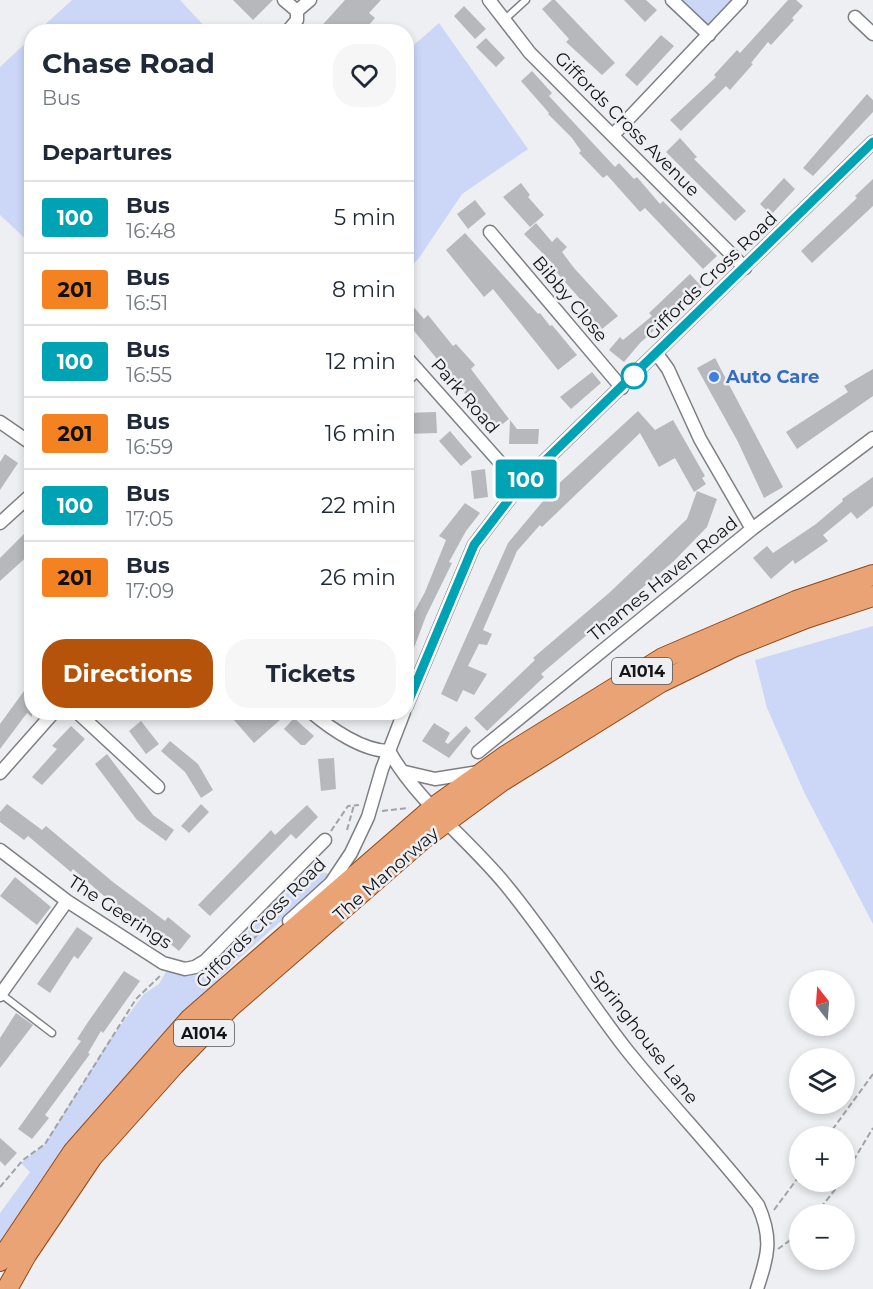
<!DOCTYPE html>
<html lang="en">
<head>
<meta charset="utf-8">
<style>
	:root { --surface:#fff; --page:#f6f6f7; --text:#1f2937; --muted:#747a83; --line:#e0e1e3; --accent:#b45309 }
	body { margin:0; font-family:Montserrat,sans-serif; background:var(--page); color:var(--text); height:100vh; display:flex; flex-direction:column; font-size:22px; white-space:nowrap }
	* { box-sizing:border-box; margin:0 }
	p { font-size:20px; color:var(--muted) }
	.icon { flex:none; width:33px; height:33px; fill:none; stroke:currentColor; stroke-width:2; stroke-linecap:round; stroke-linejoin:round }
	.map { position:relative; flex:1; overflow:hidden }
	.sheet { position:absolute; left:24px; top:24px; width:390px; height:696px; display:flex; flex-direction:column; background:var(--surface); border-radius:24px; box-shadow:0 3px 9px #0003 }
	.sheet>* { flex:none }
	.badge { padding:0 12px; border-radius:4px; font-size:21px; line-height:39px }
	.needle { width:39px; rotate:343deg }
	.tools { position:absolute; left:789px; top:970px; display:grid; gap:12px }
	.tools a { display:grid; place-items:center; width:66px; height:66px; border-radius:50%; background:var(--surface); box-shadow:0 3px 9px #0003; font-size:30px }
	.map>.badge { position:absolute; translate:-50% -50%; box-shadow:0 0 0 3px #fff }
	h2 { padding:0 18px; font-size:22px; line-height:54px }
	.round { display:grid; place-items:center; flex:none; width:63px; height:63px; border-radius:24px; background:var(--page) }
	.overview { display:flex; align-items:center; justify-content:space-between; height:102px; padding:0 18px }
	h1 { font-size:28px; font-weight:700; line-height:45px }
	.primary-button { display:flex; gap:12px; margin-top:auto; padding:12px 18px }
	.primary-button a { flex:1; height:69px; border-radius:24px; background:var(--accent); color:#fff; font-size:24px; font-weight:700; line-height:69px; text-align:center }
	.primary-button a+a { background:var(--page); color:var(--text) }
	ul { padding:0; list-style:none }
	li { display:flex; align-items:center; gap:18px; height:72px; padding:0 18px; border-top:2px solid var(--line) }
	li div { flex:1 }
	li b { display:block; font-size:22px }
	li em { font-style:normal }
	li .badge { min-width:66px; font-weight:700; text-align:center }
	.map>svg:first-child { display:block }
</style>
</head>
<body>
<div class="map">
<svg width="873" height="1289" viewBox="0 0 873 1289">
	<rect width="100%" height="100%" fill="#edeff2"/>
	<path fill="#ccd7f8" d="M 72,0 L 180,0 L 209,31 L 38,31 Z
		M 672,0 L 741,0 L 709,35 Z
		M 439,23 L 528,149 L 462,194 L 419,258 L 407,271 L 407,51 Z
		M 31,38 L 31,244 L 0,215 L 0,67 Z
		M 873,626 L 873,924 L 805,794 L 767,708 L 755,660 Z
		M 311,869 L 333,875 L 237,960 L 168,1030 L 0,1247 L 0,1213 L 30,1172 L 21,1163 L 45,1144 L 108,1042 L 144,994 L 159,984 L 168,968 C 185,975 194,976 210,969 Z"/>
	<path fill="#b7b8bc" d="M 233,0 L 273,0 L 253,20 Z
		M 345,0 L 381,0 L 369,13 L 375,18 L 363,32 L 316,32 Z
		M 552,0 L 555,0 L 615,63 L 602,75 L 566,42 L 569,39 L 542,9 Z
		M 624,0 L 646,0 L 657,10 L 645,22 Z
		M 788,0 L 796,0 L 803,6 L 792,18 L 794,20 L 771,45 L 768,42 L 751,63 L 753,64 L 730,90 L 726,86 L 681,131 L 670,120 L 716,77 L 714,75 L 737,50 L 740,53 Z
		M 464,6 L 486,29 L 475,39 L 454,16 Z
		M 661,35 L 674,46 L 637,86 L 625,75 Z
		M 486,38 L 505,58 L 496,67 L 476,47 Z
		M 532,71 L 552,93 L 549,96 L 615,167 L 619,163 L 634,179 L 637,177 L 660,204 L 663,201 L 717,256 L 703,269 L 645,208 L 640,212 L 607,175 L 603,178 L 579,153 L 581,151 L 572,138 L 548,114 L 549,113 L 521,81 Z
		M 867,94 L 873,100 L 873,112 L 813,176 L 803,168 Z
		M 680,138 L 697,157 L 694,159 L 746,211 L 735,221 L 666,152 Z
		M 784,178 L 795,189 L 771,215 L 760,204 Z
		M 873,179 L 873,206 L 812,263 L 801,251 L 857,198 L 855,196 Z
		M 521,183 L 530,195 L 528,197 L 544,215 L 530,227 L 503,197 Z
		M 475,200 L 486,214 L 468,229 L 457,214 Z
		M 536,223 L 552,242 L 557,237 L 567,247 L 562,252 L 574,268 L 618,316 L 602,329 L 577,302 L 580,299 L 552,267 L 554,265 L 524,234 Z
		M 465,233 L 538,314 L 540,313 L 550,326 L 552,325 L 577,355 L 558,370 L 493,289 L 484,297 L 446,250 Z
		M 690,274 L 702,287 L 640,343 L 624,362 L 609,350 L 620,337 L 623,340 L 652,316 L 649,313 Z
		M 406,298 L 424,319 L 428,315 L 453,346 L 456,344 L 475,365 L 471,369 L 509,419 L 495,430 L 406,321 Z
		M 715,358 L 783,487 L 764,498 L 738,442 L 697,368 Z
		M 873,369 L 873,396 L 797,449 L 786,432 L 848,392 L 844,386 Z
		M 592,372 L 601,383 L 571,409 L 560,397 Z
		M 638,411 L 655,430 L 673,420 L 705,476 L 702,478 L 706,484 L 694,492 L 675,458 L 659,467 L 640,433 L 542,527 L 540,525 L 517,551 L 483,630 L 492,634 L 487,645 L 479,644 L 468,666 L 487,674 L 474,695 L 463,690 L 457,702 L 441,694 L 508,543 L 554,488 Z
		M 436,412 L 437,433 L 406,434 L 406,413 Z
		M 510,420 L 517,429 L 539,429 L 538,444 L 509,444 Z
		M 450,431 L 472,457 L 461,466 L 439,441 Z
		M 5,454 L 18,463 L 0,490 L 0,462 Z
		M 485,469 L 488,497 L 474,499 L 471,471 Z
		M 873,477 L 873,506 L 857,519 L 851,512 L 823,535 L 828,541 L 795,564 L 793,560 L 771,579 L 753,558 L 767,546 L 773,553 L 816,524 L 843,501 L 842,499 Z
		M 697,491 L 717,499 L 707,527 L 674,561 L 541,674 L 544,677 L 487,731 L 474,718 L 535,660 L 533,658 L 609,593 L 687,519 Z
		M 465,503 L 480,513 L 466,531 L 449,562 L 452,563 L 426,616 L 406,669 L 406,627 L 425,592 L 446,540 L 439,536 Z
		M 32,526 L 32,552 L 0,581 L 0,558 Z
		M 32,680 L 32,717 L 27,713 L 0,749 L 0,724 Z
		M 227,712 L 273,712 L 280,720 L 254,743 Z
		M 294,718 L 314,736 L 305,745 L 301,745 L 284,729 Z
		M 141,721 L 159,744 L 146,754 L 129,731 Z
		M 434,723 L 450,733 L 445,742 L 448,744 L 466,726 L 471,731 L 449,758 L 422,741 Z
		M 71,726 L 85,739 L 42,785 L 32,777 L 57,749 L 52,746 Z
		M 170,741 L 198,764 L 213,790 L 201,798 L 185,772 L 161,751 Z
		M 107,754 L 153,815 L 174,830 L 166,841 L 137,820 L 95,764 Z
		M 334,758 L 336,789 L 321,791 L 318,759 Z
		M 7,804 L 42,830 L 46,826 L 113,882 L 165,921 L 168,917 L 191,936 L 179,951 L 151,928 L 149,930 L 121,908 L 120,910 L 73,869 L 71,872 L 28,836 L 24,840 L 0,822 L 0,812 Z
		M 201,804 L 209,812 L 189,833 L 181,826 Z
		M 307,805 L 318,817 L 296,839 L 291,834 L 210,916 L 198,905 L 271,830 L 275,835 Z
		M 15,877 L 51,907 L 37,925 L 0,896 Z
		M 77,927 L 93,938 L 78,959 L 74,956 L 50,993 L 37,984 Z
		M 124,971 L 140,981 L 103,1033 L 101,1031 L 88,1053 L 90,1054 L 45,1115 L 49,1118 L 32,1139 L 18,1129 L 81,1041 L 77,1039 L 88,1022 Z
		M 16,1013 L 33,1025 L 0,1068 L 0,1038 Z
		M 0,1138 L 17,1153 L 5,1166 L 0,1161 Z"/>
	<g fill="none" stroke-linecap="round" stroke-linejoin="round">
		<defs>
			<path id="lane" d="M 504,20 L 526,0
				M 1,994 L 52,1033"/>
			<path id="street" d="M 284,0 L 297,11
				M 489,0 L 530,53 L 745,268
				M 672,0 L 709,35
				M 297,11 L 310,0
				M 855,17 L 873,34
				M 287,32 L 297,20 L 297,11
				M 613,135 L 741,0
				M 490,232 L 622,388
				M 657,354 L 668,369 L 700,439 L 752,529
				M 406,357 L 520,485
				M 406,380 L 417,369
				M 0,422 L 32,444
				M 0,523 L 32,494
				M 406,707 L 474,545 L 520,485 L 873,142
				M 77,712 L 158,787
				M 311,712 C 331,729 363,751 389,751
				M 389,751 C 418,802 468,839 505,884 C 549,937 584,995 626,1049 C 668,1102 716,1151 758,1205 C 773,1239 768,1255 757,1289
				M 478,752 L 752,529 L 873,438
				M 405,772 L 435,779 L 479,772
				M 0,773 L 54,712
				M 0,850 L 67,901 L 163,963 L 185,969 L 195,967 L 205,961 L 325,840
				M 289,921 L 331,883 L 351,853 L 368,817 L 382,769 L 404,712
				M 0,995 L 67,901"/>
			<path id="primary" d="M 0,1261 L 73,1152 L 190,1019 L 433,808 L 507,755 L 663,658 L 796,601 L 873,575
				M 7,1289 L 26,1255 L 92,1157 L 174,1065 L 229,1008 L 423,839 L 502,781 L 661,682 L 733,647 L 806,618 L 873,596"/>
		</defs>
		<use href="#lane" stroke="#7e7f83" stroke-width="9"/>
		<use href="#street" stroke="#7e7f83" stroke-width="15"/>
		<use href="#primary" stroke="#954917" stroke-width="22"/>
		<path stroke="#a1a3a5" stroke-width="2" stroke-dasharray="6 3" stroke-linecap="butt" d="M 382,811 L 409,808
			M 347,830 L 354,805
			M 331,831 L 348,806 L 359,805
			M 214,975 L 278,916
			M 827,1137 L 873,1074
			M 844,1176 L 873,1128
			M 0,1187 L 23,1160 L 45,1144 L 136,999 L 162,974
			M 774,1210 L 800,1175
			M 815,1215 L 841,1182
			M 778,1249 L 800,1233"/>
		<use href="#lane" stroke="#fff" stroke-width="6"/>
		<use href="#street" stroke="#fff" stroke-width="12"/>
		<use href="#primary" stroke="#e9a374" stroke-width="20"/>
	</g>
	<g fill="none" stroke-linecap="round" stroke-linejoin="round">
		<defs>
			<path id="line" d="M 406,707 L 474,545 L 520,485 L 873,142"/>
		</defs>
		<use href="#line" stroke="#fff" stroke-width="14"/>
		<use href="#line" stroke="#00a3b4" stroke-width="9"/>
	</g>
	<circle fill="#fff" stroke="#00a3b4" stroke-width="3" cx="634" cy="376" r="12"/>
	<circle fill="#3f7fe0" stroke="#edeff2" stroke-width="2" cx="714" cy="377" r="6"/>
	<g text-anchor="middle" stroke-width="5" stroke-linejoin="round" paint-order="stroke">
		<g fill="#edeff2" stroke="#555658" stroke-width="1.5">
			<rect x="612" y="658" width="60" height="26" rx="4.5"/>
			<rect x="174" y="1020" width="60" height="26" rx="4.5"/>
		</g>
		<g font-size="16" font-weight="bold" fill="#141516">
			<text x="642" y="677">A1014</text>
			<text x="204" y="1039">A1014</text>
		</g>
		<g font-size="18" fill="#141516" stroke="#edeff2">
			<text transform="translate(627 124) rotate(45)" y="6">Giffords Cross Avenue</text>
			<text transform="translate(711 276) rotate(-44)" y="6">Giffords Cross Road</text>
			<text transform="translate(570 299) rotate(50)" y="6">Bibby Close</text>
			<text transform="translate(465 396) rotate(49)" y="6">Park Road</text>
			<text transform="translate(663 579) rotate(-39)" y="6">Thames Haven Road</text>
			<text transform="translate(386 874) rotate(-41)" y="6">The Manorway</text>
			<text transform="translate(120 912) rotate(33)" y="6">The Geerings</text>
			<text transform="translate(261 923) rotate(-45)" y="6">Giffords Cross Road</text>
			<text transform="translate(644 1037) rotate(52)" y="6">Springhouse Lane</text>
		</g>
		<g font-size="18" font-weight="bold" fill="#366cbe" stroke="#edeff2" text-anchor="start">
			<text x="726" y="383">Auto Care</text>
		</g>
	</g>
</svg>
<div class="tools">
<a><svg class="needle" viewBox="-14 -14 28 28"><path d="M0-13l5 13h-10z" fill="#e53935"/><path d="M0 13l5-13h-10z" fill="#747a83"/></svg></a>
<a><svg class="icon" aria-label="layers" viewBox="0 0 24 24"><path d="M12 4l9 5-9 5-9-5zM3 14l9 5 9-5"/></svg></a>
<a>+</a>
<a>−</a>
</div>
<b class="badge" style="left:526px;top:479px;background:#00a3b4;color:#fff">100</b>
<section class="sheet">
<div class="overview"><div><h1>Chase Road</h1><p>Bus</p></div><a class="round"><svg class="icon" aria-label="heart" viewBox="0 0 24 24"><path d="M12 20l-8-8c-3-5 5-10 8-4 3-6 11-1 8 4z"/></svg></a></div>
<h2>Departures</h2>
<ul>
<li><span class="badge" style="background:#00a3b4;color:#fff">100</span><div><b>Bus</b><p>16:48</p></div><em>5 min</em></li>
<li><span class="badge" style="background:#f58220;color:#111">201</span><div><b>Bus</b><p>16:51</p></div><em>8 min</em></li>
<li><span class="badge" style="background:#00a3b4;color:#fff">100</span><div><b>Bus</b><p>16:55</p></div><em>12 min</em></li>
<li><span class="badge" style="background:#f58220;color:#111">201</span><div><b>Bus</b><p>16:59</p></div><em>16 min</em></li>
<li><span class="badge" style="background:#00a3b4;color:#fff">100</span><div><b>Bus</b><p>17:05</p></div><em>22 min</em></li>
<li><span class="badge" style="background:#f58220;color:#111">201</span><div><b>Bus</b><p>17:09</p></div><em>26 min</em></li>
</ul>
<div class="primary-button"><a>Directions</a><a>Tickets</a></div>
</section>
</div>
</body>
</html>
